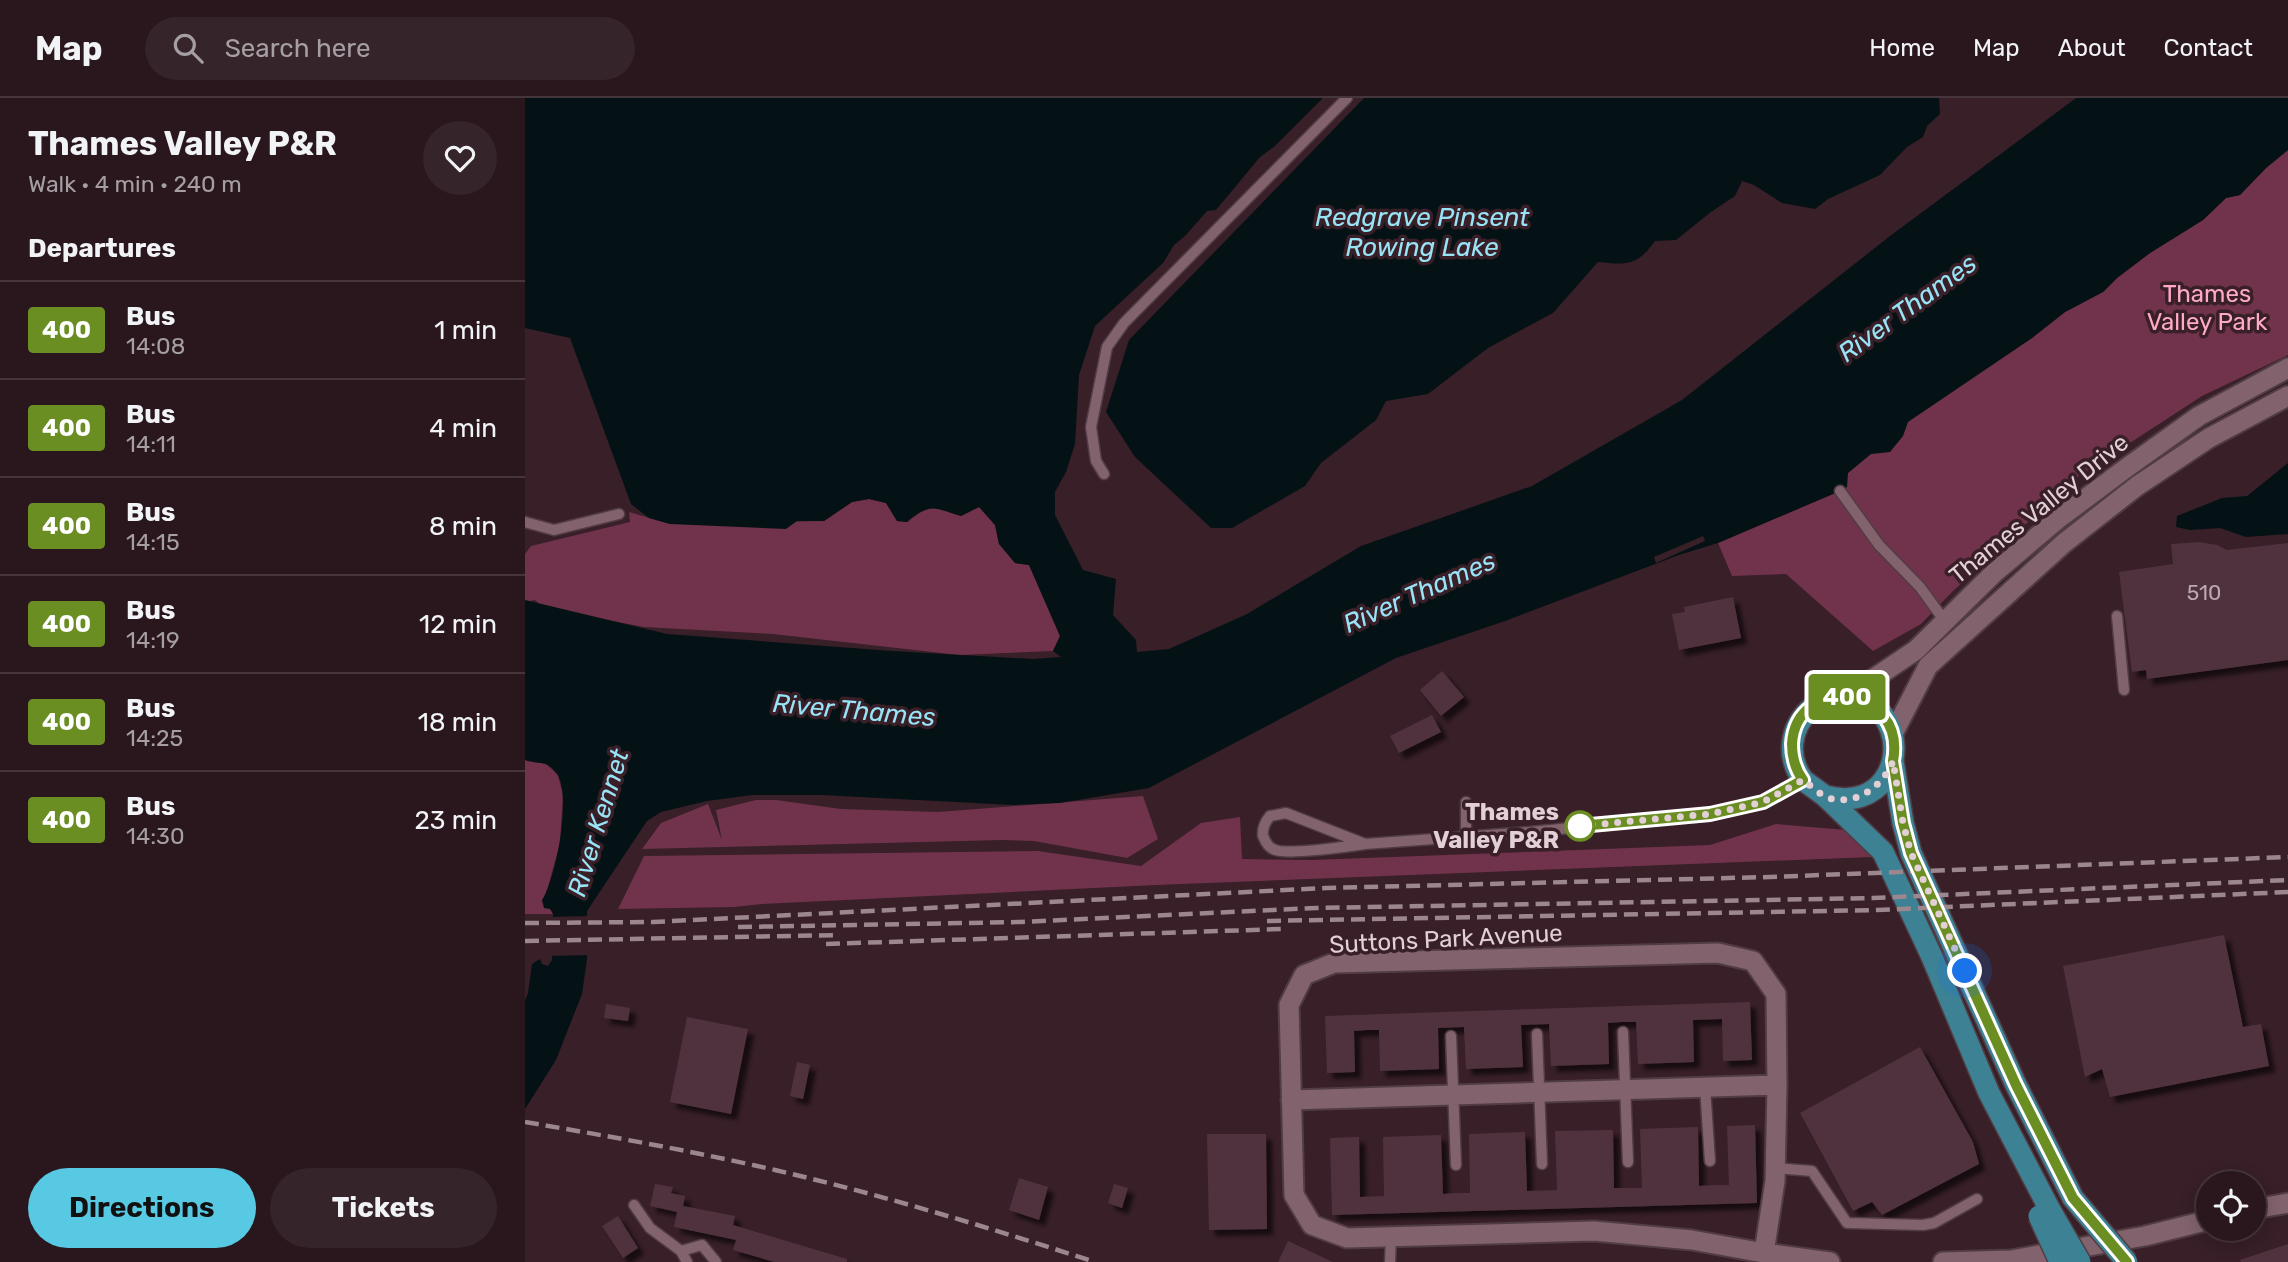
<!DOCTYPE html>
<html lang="en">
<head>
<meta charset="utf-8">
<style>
	:root { --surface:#2a171e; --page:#36242b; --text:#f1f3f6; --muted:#a59fa4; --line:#46363c; --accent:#57c9e2 }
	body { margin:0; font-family:Rubik,sans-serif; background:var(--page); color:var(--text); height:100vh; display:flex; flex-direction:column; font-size:26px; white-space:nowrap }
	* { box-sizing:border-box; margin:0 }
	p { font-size:23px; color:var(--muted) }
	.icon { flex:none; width:38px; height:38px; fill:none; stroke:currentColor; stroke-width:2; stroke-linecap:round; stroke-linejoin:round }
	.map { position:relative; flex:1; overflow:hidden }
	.sheet { display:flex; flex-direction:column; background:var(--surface); width:525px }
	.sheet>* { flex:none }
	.badge { padding:0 14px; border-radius:5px; font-size:24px; line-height:46px }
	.controls { position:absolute; left:1671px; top:1073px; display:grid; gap:14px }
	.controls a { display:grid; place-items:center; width:70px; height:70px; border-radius:50%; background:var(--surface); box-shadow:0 4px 18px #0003,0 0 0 2px var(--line); font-size:35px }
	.you { position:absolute; width:35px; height:35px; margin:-18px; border:5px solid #fff; border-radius:50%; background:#1a73e8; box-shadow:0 0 0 10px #1a73e833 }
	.map>.badge { position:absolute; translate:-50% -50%; box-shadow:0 0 0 4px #fff }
	h2 { padding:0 28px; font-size:26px; line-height:63px }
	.round { display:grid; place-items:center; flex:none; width:74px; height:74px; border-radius:37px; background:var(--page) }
	.head { display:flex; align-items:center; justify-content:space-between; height:119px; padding:0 28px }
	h1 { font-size:33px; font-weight:700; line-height:52px }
	.primary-button { display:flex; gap:14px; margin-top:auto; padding:14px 28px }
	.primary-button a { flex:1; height:80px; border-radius:42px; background:var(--accent); color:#111; font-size:28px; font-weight:700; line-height:80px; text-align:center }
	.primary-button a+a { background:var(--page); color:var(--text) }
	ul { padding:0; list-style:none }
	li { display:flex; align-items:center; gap:21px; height:98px; padding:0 28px; border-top:2px solid var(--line) }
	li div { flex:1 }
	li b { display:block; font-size:26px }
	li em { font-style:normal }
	li .badge { min-width:77px; font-weight:700; text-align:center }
	header { display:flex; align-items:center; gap:42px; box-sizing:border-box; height:98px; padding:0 35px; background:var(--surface); border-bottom:2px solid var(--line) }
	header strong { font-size:33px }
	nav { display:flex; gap:38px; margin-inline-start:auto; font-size:24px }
	.search { width:490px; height:63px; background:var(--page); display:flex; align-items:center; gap:18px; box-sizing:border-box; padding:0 24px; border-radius:38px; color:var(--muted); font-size:26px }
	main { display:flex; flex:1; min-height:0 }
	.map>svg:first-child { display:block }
</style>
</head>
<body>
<header>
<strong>Map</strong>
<div class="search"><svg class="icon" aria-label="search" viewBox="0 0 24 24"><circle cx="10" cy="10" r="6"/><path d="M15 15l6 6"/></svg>Search here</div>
<nav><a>Home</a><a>Map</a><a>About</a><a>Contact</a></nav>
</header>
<main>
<section class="sheet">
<div class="head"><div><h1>Thames Valley P&amp;R</h1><p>Walk · 4 min · 240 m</p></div><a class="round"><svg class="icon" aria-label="heart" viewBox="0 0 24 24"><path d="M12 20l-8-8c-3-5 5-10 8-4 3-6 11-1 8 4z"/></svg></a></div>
<h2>Departures</h2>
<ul>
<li><span class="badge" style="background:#6b8e23;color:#fff">400</span><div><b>Bus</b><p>14:08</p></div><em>1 min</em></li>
<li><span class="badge" style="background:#6b8e23;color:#fff">400</span><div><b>Bus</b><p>14:11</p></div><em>4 min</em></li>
<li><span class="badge" style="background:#6b8e23;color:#fff">400</span><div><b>Bus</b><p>14:15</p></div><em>8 min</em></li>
<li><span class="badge" style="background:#6b8e23;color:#fff">400</span><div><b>Bus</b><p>14:19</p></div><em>12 min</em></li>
<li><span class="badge" style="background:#6b8e23;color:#fff">400</span><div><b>Bus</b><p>14:25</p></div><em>18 min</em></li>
<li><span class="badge" style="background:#6b8e23;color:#fff">400</span><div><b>Bus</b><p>14:30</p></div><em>23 min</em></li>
</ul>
<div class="primary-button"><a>Directions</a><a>Tickets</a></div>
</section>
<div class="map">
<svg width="1763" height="1164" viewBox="0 0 1763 1164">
	<defs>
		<filter id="shadow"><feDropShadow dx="6" dy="6" stdDeviation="2" flood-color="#0009"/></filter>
	</defs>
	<rect width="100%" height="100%" fill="#381f28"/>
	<path fill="#70334b" d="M 1763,52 L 1763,257 L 1677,298 L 1551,380 L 1428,493 L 1396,526 L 1348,553 L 1261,476 L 1207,478 L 1193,445 L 1315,393 L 1323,375 L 1382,324 L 1507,240 L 1540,214 L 1578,194 L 1592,180 L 1625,155 L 1678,122 L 1701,100 L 1715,97 L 1741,70 Z
		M 344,401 L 361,405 L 372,423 L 382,424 C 406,404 409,410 436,418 L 454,409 L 470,427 L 474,446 L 490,465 L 504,467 L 535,538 L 528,553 L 434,557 L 248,536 L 119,529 L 19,510 L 10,502 L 0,504 L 0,456 L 6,448 L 105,424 L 104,414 L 145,426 L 299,423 L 327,404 Z
		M 0,662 L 18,663 L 33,677 L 38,697 L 35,745 L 21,796 L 28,816 L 0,816 Z
		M 618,698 L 633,741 L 602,760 L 509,743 L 477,742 L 117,751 L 136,725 L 183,706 L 197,742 L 191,712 L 231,702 L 251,702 L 316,711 L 413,714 Z
		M 715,719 L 717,761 L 787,762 L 1185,747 L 1251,726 L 1322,732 L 1347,759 L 631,787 L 237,806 L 209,809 L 93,811 L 119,758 L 513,753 L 616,768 L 676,725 Z"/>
	<path fill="#051215" d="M 0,0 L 798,0 L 750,48 L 735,59 L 691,112 L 682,113 L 660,138 L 649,147 L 638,165 L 570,228 L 554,277 L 550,346 L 541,374 L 530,394 L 530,417 L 558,472 L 591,481 L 588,517 L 611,542 L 612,554 L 644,551 L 722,516 L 836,448 L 1007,388 L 1157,302 L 1365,138 L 1551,0 L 1763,0 L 1763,52 L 1741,70 L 1715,97 L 1701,100 L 1678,122 L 1625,155 L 1592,180 L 1578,194 L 1540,214 L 1507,240 L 1383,324 L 1378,338 L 1365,354 L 1346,356 L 1323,375 L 1322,389 L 1315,393 L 1193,445 L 1154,457 L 980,523 L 871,560 L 624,690 L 535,705 L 488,707 L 297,697 L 227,697 L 182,703 L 136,714 L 122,723 L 62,813 L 62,861 L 57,896 L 31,962 L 0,1011 L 0,903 L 3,895 L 7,866 L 15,861 L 17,866 L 23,868 L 27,862 L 28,816 L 25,811 L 19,810 L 17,802 C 31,781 47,697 32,676 C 22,661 13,667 0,662 L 0,502 L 142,536 L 367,553 L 508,561 L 536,559 L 528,553 L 535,538 L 504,467 L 490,465 L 474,446 L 470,427 L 454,409 L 436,418 C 409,410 406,404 382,424 L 372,423 L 361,405 L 344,401 L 327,404 L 299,423 L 272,423 L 261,431 L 145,426 L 124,420 L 106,406 L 45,240 L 0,230 Z
		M 839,0 L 1414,0 L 1415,16 L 1402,28 L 1398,39 L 1382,49 L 1355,77 L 1303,101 L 1290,111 L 1257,105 L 1229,87 L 1217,83 L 1210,98 L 1186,114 L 1151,142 L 1130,143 C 1112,168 1102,167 1073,164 L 1028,215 L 963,250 L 903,296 L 861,303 L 851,322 L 796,365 L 780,388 L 707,430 L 686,430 L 610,359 L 581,314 L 604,242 Z
		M 1763,365 L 1763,436 L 1721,439 L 1695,430 L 1665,432 L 1651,429 L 1652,418 L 1697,400 L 1722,398 Z"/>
	<path fill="#381f28" d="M 1178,438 L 1180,443 L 1131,465 L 1129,459 Z
		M 66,818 L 66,857 L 23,858 L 25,819 Z"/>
	<path fill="#4f333c" filter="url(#shadow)" d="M 1674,444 L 1692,447 L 1702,452 L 1763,445 L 1763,562 L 1622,581 L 1621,572 L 1607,574 L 1594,474 L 1648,466 L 1646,446 Z
		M 1208,499 L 1216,540 L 1154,552 L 1147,516 L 1160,514 L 1159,509 Z
		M 917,573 L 939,599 L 916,618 L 895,592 Z
		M 907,617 L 916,634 L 874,655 L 865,638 Z
		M 1699,837 L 1718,929 L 1736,926 L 1744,968 L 1585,999 L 1577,971 L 1560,979 L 1538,868 Z
		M 1225,904 L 1227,962 L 1198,963 L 1197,921 L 1168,922 L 1169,964 L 1113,966 L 1111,924 L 1096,924 L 1083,925 L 1084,966 L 1026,968 L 1024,926 L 996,927 L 998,969 L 941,971 L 939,929 L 913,930 L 914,971 L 855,973 L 854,932 L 842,932 L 829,933 L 830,974 L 802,975 L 800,918 Z
		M 81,906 L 105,910 L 103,923 L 79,920 Z
		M 162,919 L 223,931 L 206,1016 L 145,1004 Z
		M 1395,949 L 1448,1044 L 1454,1066 L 1357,1117 L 1347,1104 L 1328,1113 L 1275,1015 Z
		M 272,964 L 285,967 L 278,1001 L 265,998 Z
		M 1230,1027 L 1232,1105 L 807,1117 L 805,1040 L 834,1039 L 835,1099 L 859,1098 L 858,1039 L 916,1037 L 918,1096 L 932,1095 L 945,1095 L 944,1036 L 1000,1034 L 1002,1093 L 1032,1092 L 1030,1033 L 1088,1032 L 1089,1090 L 1117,1090 L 1115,1031 L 1173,1029 L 1174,1088 L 1190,1087 L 1204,1087 L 1202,1028 Z
		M 682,1036 L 741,1036 L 742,1131 L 684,1132 Z
		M 494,1080 L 523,1089 L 514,1122 L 484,1112 Z
		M 130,1086 L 148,1089 L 146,1095 L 160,1098 L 158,1108 L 210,1118 L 208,1127 L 322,1161 L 322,1164 L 249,1164 L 208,1152 L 211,1142 L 149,1129 L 152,1114 L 125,1108 Z
		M 589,1086 L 603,1090 L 597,1110 L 583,1105 Z
		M 93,1118 L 113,1150 L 98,1160 L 77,1128 Z
		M 763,1143 L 808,1164 L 753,1164 Z
		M 1763,1146 L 1763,1164 L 1716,1164 L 1715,1162 Z"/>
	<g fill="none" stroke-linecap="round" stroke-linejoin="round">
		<defs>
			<path id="service" d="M 579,376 L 571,363 L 566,329 L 582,249 L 599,225 L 822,0
				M 1315,393 L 1354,447 L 1395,489 L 1419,522
				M 0,424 L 29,432 L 94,416
				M 1592,518 L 1599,592
				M 941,704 L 941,738
				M 761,715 L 840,746 C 825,748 759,758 748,751 C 743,749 740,743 738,738 C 737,730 740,724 745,718 Z
				M 840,746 L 1005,734 L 1185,716 L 1238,704 L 1278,682
				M 1098,934 L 1103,1064
				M 1012,936 L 1017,1066
				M 926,938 L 931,1067
				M 1180,989 L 1185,1063
				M 1250,1070 L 1287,1073 L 1322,1125 L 1398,1127 L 1409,1125 L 1452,1101
				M 109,1107 L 125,1130 L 156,1153 L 162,1164
				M 156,1153 L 177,1147 L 191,1164
				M 865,1164 L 866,1139"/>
			<path id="minor" d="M 1305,600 L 1348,581 L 1391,552 L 1469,475 L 1533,421 L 1600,371 L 1674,318 L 1763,270
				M 1368,636 L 1403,568 L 1539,445 L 1612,388 L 1684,340 L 1763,298
				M 766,1002 L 1252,987
				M 1729,1111 L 1763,1105
				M 1239,1155 L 1250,1083 L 1252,987 L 1251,896 L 1228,863 L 1193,855 L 809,865 L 779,877 L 764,907 L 769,1097 L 787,1127 L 822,1140 L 1069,1133 L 1167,1142 L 1239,1155 L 1305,1164
				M 1418,1164 L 1486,1162 L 1620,1138 L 1684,1122"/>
			<path id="primary" d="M 1368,663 L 1378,725 L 1386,755 L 1491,987 L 1548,1100
				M 1300,698 C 1312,701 1325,702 1337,698 C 1374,685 1379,634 1351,610 C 1305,571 1242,632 1278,682 L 1300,698 L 1358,754 L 1407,859 L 1464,995 L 1525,1112"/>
		</defs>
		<use href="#service" stroke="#513c44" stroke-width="13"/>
		<use href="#minor" stroke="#513c44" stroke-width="23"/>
		<use href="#primary" stroke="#513c44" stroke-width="24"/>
		<use href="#service" stroke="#82636d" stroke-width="10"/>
		<use href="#minor" stroke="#82636d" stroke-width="19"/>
		<use href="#primary" stroke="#3d8194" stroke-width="21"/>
		<path stroke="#9c878f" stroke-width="4.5" stroke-dasharray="14 7" stroke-linecap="butt" d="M 742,823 L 1352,812 L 1763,794
			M 0,825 L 128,824 L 801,790 L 1245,779 L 1763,759
			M 213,829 L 496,824 L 791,810 L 1348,800 L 1763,782
			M 0,843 L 315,837
			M 301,846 L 756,831
			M 0,1024 C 83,1038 167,1053 250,1072 C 358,1097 465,1130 570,1164"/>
		<defs>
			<path id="primary-bridge" d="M 1548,1100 L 1602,1164
				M 1525,1112 L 1555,1164
				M 1514,1118 L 1535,1164"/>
		</defs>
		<use href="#primary-bridge" stroke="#513c44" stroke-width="24" stroke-linecap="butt"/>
		<use href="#primary-bridge" stroke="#3d8194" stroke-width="21"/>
	</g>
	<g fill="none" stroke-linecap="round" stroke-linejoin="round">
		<defs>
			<path id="line" d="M 1055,728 L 1185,716 L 1238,704 L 1278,682 C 1270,671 1267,659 1267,646 C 1271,576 1382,587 1368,663 L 1378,725 L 1386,755 L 1491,987 L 1548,1100 L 1602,1164"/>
		</defs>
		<use href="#line" stroke="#fff" stroke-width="16"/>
		<use href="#line" stroke="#6b8e23" stroke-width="10"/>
		<path stroke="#e2d0d6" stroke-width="7" stroke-dasharray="0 12.6" d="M 1055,728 L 1185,716 L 1238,704 L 1278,682 C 1285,687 1293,695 1301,699 C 1330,710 1358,688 1368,663 L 1378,725 L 1386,755 L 1440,873"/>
	</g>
	<circle fill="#fff" stroke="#6b8e23" stroke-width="3.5" cx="1055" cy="728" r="14"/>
	<g text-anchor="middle" stroke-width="7" stroke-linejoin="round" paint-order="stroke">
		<g font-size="21" fill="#bda9b0">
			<text x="1679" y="502">510</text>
		</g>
		<g font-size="24" fill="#feaac7" stroke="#381f28">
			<text x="1682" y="204">Thames<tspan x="1682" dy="28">Valley Park</tspan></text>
		</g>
		<g font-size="24" fill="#e2d0d6" stroke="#381f28">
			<text transform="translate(1514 411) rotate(-39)" y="8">Thames Valley Drive</text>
			<text transform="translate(921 841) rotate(-3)" y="8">Suttons Park Avenue</text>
		</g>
		<g font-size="24" font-weight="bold" fill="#e2d0d6" stroke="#381f28" text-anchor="end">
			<text x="1034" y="722">Thames<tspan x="1034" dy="28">Valley P&amp;R</tspan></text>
		</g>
		<g font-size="26" font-style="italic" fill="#98e3f5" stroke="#381f28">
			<text x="897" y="128">Redgrave Pinsent<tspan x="897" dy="30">Rowing Lake</tspan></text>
			<text transform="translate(1382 210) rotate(-36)" y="9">River Thames</text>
			<text transform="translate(894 494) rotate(-24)" y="9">River Thames</text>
			<text transform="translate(329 612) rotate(5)" y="9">River Thames</text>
			<text transform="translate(73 725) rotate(-73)" y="9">River Kennet</text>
		</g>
	</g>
</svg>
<div class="controls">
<a><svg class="icon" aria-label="locate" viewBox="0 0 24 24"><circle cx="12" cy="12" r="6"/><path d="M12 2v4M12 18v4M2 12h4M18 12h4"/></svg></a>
</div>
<div class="you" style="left:1440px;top:873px"></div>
<b class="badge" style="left:1322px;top:599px;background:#6b8e23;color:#fff">400</b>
</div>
</main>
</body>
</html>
